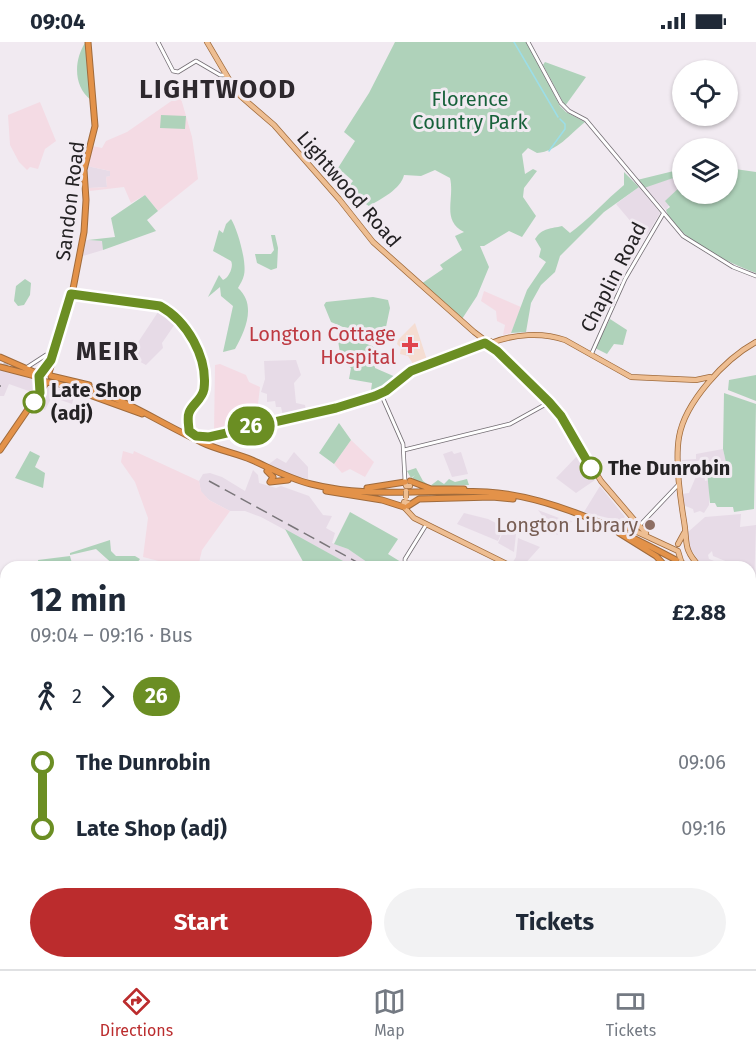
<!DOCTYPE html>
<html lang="en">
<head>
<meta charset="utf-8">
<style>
	:root { --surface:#fff; --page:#f2f2f3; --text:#1f2937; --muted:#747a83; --line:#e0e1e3; --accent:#bb2c2d }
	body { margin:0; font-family:"Fira Sans",sans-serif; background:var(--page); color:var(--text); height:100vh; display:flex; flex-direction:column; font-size:22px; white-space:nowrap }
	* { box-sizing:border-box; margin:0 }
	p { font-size:20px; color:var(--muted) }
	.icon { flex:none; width:33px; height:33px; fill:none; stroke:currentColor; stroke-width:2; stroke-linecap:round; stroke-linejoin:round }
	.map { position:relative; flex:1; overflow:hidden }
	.side { position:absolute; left:0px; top:519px; width:756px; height:408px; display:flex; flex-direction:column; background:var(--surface); border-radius:18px 18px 0 0; box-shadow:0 2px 4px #0004 }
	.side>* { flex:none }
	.badge { padding:0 12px; border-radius:20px; font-size:21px; line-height:39px }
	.tools { position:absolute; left:672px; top:18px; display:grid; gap:12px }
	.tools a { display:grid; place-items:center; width:66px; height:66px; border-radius:50%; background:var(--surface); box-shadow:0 2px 4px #0004; font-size:30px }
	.map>.badge { position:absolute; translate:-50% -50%; box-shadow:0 0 0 3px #fff }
	.legs { display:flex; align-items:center; gap:9px; height:66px; padding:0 30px; font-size:20px }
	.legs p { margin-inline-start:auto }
	.overview { display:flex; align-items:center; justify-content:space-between; height:102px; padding:0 30px }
	h1 { font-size:33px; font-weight:700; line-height:45px }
	.button { display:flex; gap:12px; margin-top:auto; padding:12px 30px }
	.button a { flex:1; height:69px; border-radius:36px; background:var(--accent); color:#fff; font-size:24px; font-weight:700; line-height:69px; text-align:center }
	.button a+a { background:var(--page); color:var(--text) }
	ul { padding:0 30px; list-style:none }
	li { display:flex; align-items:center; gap:21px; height:66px; font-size:22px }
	li i { display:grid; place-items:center; width:9px; height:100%; margin:0 8px; background:currentColor }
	li i::after { content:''; width:15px; height:15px; margin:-8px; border:4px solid; border-radius:50%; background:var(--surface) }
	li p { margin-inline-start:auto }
	li:first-child i { background:linear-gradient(#0000 50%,currentColor 0) }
	li:last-child i { background:linear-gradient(currentColor 50%,#0000 0) }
	.status { display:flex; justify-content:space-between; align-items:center; height:42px; padding:0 30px; background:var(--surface); direction:ltr }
	.status svg { height:16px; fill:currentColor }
	.tabs { display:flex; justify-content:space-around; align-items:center; height:84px; border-top:2px solid var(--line); background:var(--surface); font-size:16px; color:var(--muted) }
	.tabs a { display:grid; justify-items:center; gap:3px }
	.tabs .on { color:var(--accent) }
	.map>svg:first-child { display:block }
</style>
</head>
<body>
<div class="status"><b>09:04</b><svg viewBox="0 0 49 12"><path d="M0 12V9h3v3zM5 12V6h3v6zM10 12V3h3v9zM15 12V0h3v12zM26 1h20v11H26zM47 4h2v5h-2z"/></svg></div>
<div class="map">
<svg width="756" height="927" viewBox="0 0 756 927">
	<rect width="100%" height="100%" fill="#f1eaf1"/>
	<path fill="#e7dbe7" d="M 87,124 L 110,129 L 110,134 L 106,135 L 107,145 L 89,146 Z
		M 682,133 L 682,143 L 666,168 L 644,145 Z
		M 639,145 L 660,171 L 647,193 L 638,188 L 616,162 Z
		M 86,198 L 103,199 L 103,208 L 83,214 Z
		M 158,270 L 175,282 L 162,301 L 163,306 L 146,323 L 129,314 Z
		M 296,318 L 301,333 L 294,341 L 296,361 L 305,363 L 306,369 L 283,374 L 281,365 L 276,365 L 275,359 L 267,360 L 267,352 L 261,350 L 265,337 L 264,319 Z
		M 0,328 L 35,338 L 38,342 L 37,352 L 9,342 L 4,354 L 0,354 Z
		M 49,343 L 75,352 L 72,362 L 52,355 L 45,368 L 34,364 Z
		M 723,407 L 727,425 L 704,430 L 700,418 L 682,427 L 682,418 L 696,417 L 696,412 Z
		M 452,409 L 454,412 L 461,410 L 468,432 L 452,435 L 443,412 Z
		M 294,410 L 308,425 L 308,437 L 289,433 L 269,422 L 277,416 L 286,421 Z
		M 579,412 L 595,438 L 576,451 L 556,436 Z
		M 253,428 L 258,433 L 259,441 L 276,446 L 281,444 L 309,454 L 323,473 L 332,474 L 326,486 L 335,491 L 332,501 L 348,507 L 374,525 L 354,525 L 261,475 L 245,469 L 230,469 L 209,458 L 201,450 L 199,439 L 203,432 L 210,431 L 222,435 L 245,449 Z
		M 704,431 L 705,439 L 709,438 L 709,463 L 704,471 L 700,469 L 694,471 L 693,467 L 683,463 L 681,452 L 689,451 L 697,432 Z
		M 600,444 L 625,475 L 620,479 L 584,470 Z
		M 538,468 L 559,476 L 572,479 L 565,489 L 557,493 Z
		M 464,471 L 488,477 L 500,483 L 501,492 L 498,499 L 457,482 Z
		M 741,472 L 740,485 L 756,483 L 754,545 L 750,544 L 750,525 L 740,525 L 713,514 L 712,509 L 708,513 L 709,517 L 729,525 L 703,525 L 688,503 L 688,490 L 705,475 Z
		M 504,488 L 516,492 L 514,510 L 498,501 Z
		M 518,496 L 540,505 L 522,525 L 511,523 L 516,515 Z
		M 750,565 L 756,568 L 756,612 L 750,609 Z"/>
	<path fill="#f4dbe4" d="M 180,53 L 192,95 L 198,137 L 158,169 L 145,153 L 131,161 L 124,145 L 90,149 L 89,146 L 107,145 L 106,135 L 110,134 L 110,129 L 87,124 L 92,104 L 102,106 L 106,99 L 127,90 Z
		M 40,60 L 56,99 L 45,107 L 38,127 L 30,125 L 27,128 L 19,120 L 10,103 L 8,73 Z
		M 484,249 L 521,265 L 511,291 L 503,293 L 505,283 L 497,279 L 496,269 L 481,259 Z
		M 220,322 L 246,333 L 249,340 L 260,345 L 256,379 L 214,391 L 215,323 Z
		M 351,398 L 374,420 L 365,435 L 350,427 L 342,431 L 334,422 Z
		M 123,409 L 133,412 L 134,409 L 199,439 L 201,449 L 209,458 L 230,469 L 202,508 L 198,525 L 182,525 L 143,515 L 148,476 L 135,440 L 121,420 Z"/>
	<path fill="#f5ddd2" d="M 415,281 L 427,318 L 426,321 L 415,325 L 408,314 L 400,312 L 401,306 L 397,302 L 398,298 Z"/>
	<path fill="#afd2ba" d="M 395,0 L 528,0 L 560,64 L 566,70 L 585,80 C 569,93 558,109 537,111 L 528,106 L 522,112 L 525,132 L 533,127 L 537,129 L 524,146 L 523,155 L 536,174 L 522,195 L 509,189 L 484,204 L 480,204 L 489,225 L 477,254 L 462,277 L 421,242 L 443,227 L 440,223 L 462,208 L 455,194 L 464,190 C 441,178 455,157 450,136 L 435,128 L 421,134 L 404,133 C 401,147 381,157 369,164 L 345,149 L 353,139 L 338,126 L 355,99 L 344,90 L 369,51 Z
		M 85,1 L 91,58 C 73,44 74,18 85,1 Z
		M 545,20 L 586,35 L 565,64 L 543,23 Z
		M 161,73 L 186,74 L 185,87 L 160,86 Z
		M 728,126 L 756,130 L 756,231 C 732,223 673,194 666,168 L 670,165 L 665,159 L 682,143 L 682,152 L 728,152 Z
		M 682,127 L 682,133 L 644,146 L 637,138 Z
		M 624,130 L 639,145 L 604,170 L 560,214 L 555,230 L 541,243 L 531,261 L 526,290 L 511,291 L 527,248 L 546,220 L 539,215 L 541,207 L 535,197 C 543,185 551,187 562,184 L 570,191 C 586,180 607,157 624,143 Z
		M 145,153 L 158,169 L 147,178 L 156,189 L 103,208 L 102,199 L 88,198 L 115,195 L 111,176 Z
		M 231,177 C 238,188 247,221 244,233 C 243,238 240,242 238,246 C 257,263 245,289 235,307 L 223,310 L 233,264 L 221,254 L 220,245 L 208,255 L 219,233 L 223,238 C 229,236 234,224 231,219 L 213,209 L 219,188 L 223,191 L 226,182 Z
		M 271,193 L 275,193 L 278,206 L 277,226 L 271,228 L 257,221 L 255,212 L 271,212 L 274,208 Z
		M 25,237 L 31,241 L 30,253 L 24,263 L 18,264 L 14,259 L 16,244 Z
		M 373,255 L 388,258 L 390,266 L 383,299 L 376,299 L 331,280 L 324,263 L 326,260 Z
		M 610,277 L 627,288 L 623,303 L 614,302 L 607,312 L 595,306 Z
		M 346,294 L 372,304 L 375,307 L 375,326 L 398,336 C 390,345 384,350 371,348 L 372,341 L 349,337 L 351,326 L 341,318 L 338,298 Z
		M 756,333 L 756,359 L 728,348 L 729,338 Z
		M 724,351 L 756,362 L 754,467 L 734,470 L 733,465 L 717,465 L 715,461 L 710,461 L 707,429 L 727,425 L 723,407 Z
		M 339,381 L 351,398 L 334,422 L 319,411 Z
		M 30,409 L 40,414 L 35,425 L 45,431 L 43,446 L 15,436 Z
		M 416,426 L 423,439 L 430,444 L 438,438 L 444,442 L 449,437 L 455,440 L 467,437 L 469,443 C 450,443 429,449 412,436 L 415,433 L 411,436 L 407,429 Z
		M 350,470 L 398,497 L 388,512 L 409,525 L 374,525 L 348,507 L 334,502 Z
		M 285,487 L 354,525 L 306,525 Z
		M 110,498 L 111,509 L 116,514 L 135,514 L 140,517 L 134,525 L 116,525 L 96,507 L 70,513 L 70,511 Z
		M 70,514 L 73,525 L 39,525 L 38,518 Z
		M 40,921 L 276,921 L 279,927 L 40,927 Z
		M 334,921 L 471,921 L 478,927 L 360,927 L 354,923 L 340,927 L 327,927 Z"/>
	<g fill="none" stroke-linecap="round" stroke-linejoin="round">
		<path stroke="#9cdee8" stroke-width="1.5" d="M 514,0 L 558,75
			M 549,109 L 565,87 L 565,82 L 560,77"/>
		<path stroke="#c8c2c8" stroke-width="5" stroke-dasharray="5 2.5" stroke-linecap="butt" d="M 4,320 L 22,327
			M 34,331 L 54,337"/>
		<defs>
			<path id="minor" d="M 158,0 L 173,29 L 178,30 L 196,19 L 220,33 L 225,33
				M 528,0 L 561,61 L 569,69 L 586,78 L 683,194 L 733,225 L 756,234
				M 72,252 L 160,264 C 185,278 213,322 202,352 C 195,372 188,361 189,389 L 201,395 L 337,366 L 370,356 L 386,349 L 411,329 L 485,301
				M 591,313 L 625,237 L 663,172
				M 26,326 L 46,313 L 53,315
				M 381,352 L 403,402 L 405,439
				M 404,408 L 510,382 L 548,361
				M 640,483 L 678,443
				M 412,525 L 405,521 L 405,517 L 426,483
				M 750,610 L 756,613
				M 750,631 L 756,627
				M 596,921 L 611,927
				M 687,927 L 689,921"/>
			<path id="major" d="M 207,0 L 237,51 L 274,83 L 339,157 L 373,200 L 474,290 L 486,299 L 490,299 L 490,303 L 486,304 L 486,299
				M 491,301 C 514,292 542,290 565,298 L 631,335 L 696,338 L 710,335
				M 490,303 L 561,374 L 601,439 L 636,480
				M 405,440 L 406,444 L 410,444
				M 408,461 L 404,460 L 403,464 L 414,476 L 513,525
				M 635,489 L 678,509 L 681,519
				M 635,489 L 631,485 L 636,480 L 646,491
				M 678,502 L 684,491
				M 700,525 C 682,506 688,501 684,479 C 680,455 675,419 679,395 C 685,360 725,317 756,300
				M 750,548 L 756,551
				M 750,562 L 756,566
				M 750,679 L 756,679
				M 750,698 L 756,703
				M 0,836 L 6,838
				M 277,921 L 280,927
				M 544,927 L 547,921"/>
			<path id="highway" d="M 0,315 L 34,330 L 42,330
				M 0,325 L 39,335
				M 49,331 L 73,247 L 84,190 L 86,158 L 84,128 L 95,84 L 88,0
				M 51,334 L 89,343
				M 41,339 L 59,342 L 142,372
				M 87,346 C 127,358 162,382 201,400 C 217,408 236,411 252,418 C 272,427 290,437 311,442 C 369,457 428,446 487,450 C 555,454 630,493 689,525
				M 0,408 L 46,341
				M 267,429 L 273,435 L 270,440 L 288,438
				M 410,439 L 431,447 L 464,447
				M 367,446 L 405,440
				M 326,449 L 382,458 L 404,465
				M 408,464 L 419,457 L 492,455 L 513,457
				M 616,484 L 626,486 L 631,483
				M 619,491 L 656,514 L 666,525
				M 750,552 L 756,556
				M 0,555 L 6,590
				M 750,557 L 756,561
				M 0,765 L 6,720 L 6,617"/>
		</defs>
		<use href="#minor" stroke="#746e74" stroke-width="4.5"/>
		<use href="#major" stroke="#a06b3c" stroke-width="6"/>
		<use href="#highway" stroke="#a06b3c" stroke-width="7"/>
		<use href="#minor" stroke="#fff" stroke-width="3"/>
		<use href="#major" stroke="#eebe92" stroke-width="4.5"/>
		<use href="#highway" stroke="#e39249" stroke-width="5"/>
		<path stroke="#7a767a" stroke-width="1.5" stroke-dasharray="12 6" stroke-linecap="butt" d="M 0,344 L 1,344
			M 209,439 L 366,525
			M 750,688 L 756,689"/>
		<defs>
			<path id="major-bridge" d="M 406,456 L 406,449
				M 680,525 L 681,519"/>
		</defs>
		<use href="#major-bridge" stroke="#a06b3c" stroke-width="6" stroke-linecap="butt"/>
		<use href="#major-bridge" stroke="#eebe92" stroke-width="4.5"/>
	</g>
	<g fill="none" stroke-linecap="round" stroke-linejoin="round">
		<defs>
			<path id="line-1" d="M 34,360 L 40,351 L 39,334 L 51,318 L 71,252 L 160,264 C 187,279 208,315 204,347 C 202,358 192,362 189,371 C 187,376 189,384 189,389 L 196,394 L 209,395 L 336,366 L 375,354 L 386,349 L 411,329 L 485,301 L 497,309 L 549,360 L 561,374 L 591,426"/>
		</defs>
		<use href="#line-1" stroke="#fff" stroke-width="14"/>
		<use href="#line-1" stroke="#6b8e23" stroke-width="9"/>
	</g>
	<path fill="#e0444e" stroke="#f1eaf1" stroke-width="2" d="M407 294h6v6h6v6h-6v6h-6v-6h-6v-6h6z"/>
	<g fill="#fff" stroke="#6b8e23" stroke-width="3">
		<circle cx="34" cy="360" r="10"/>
		<circle cx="591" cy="426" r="10"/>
	</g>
	<circle fill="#8d6e63" stroke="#f1eaf1" stroke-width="2" cx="650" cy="483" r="6"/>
	<g text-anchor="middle" stroke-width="6" stroke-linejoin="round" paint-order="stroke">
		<g font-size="20" fill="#18623b" stroke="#f1eaf1">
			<text x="470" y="64">Florence<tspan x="470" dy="23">Country Park</tspan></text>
		</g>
		<g font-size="20" fill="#242224" stroke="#f1eaf1">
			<text transform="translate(349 147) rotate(49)" y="7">Lightwood Road</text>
			<text transform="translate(70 159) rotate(-83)" y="7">Sandon Road</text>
			<text transform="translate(613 235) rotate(-63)" y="7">Chaplin Road</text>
		</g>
		<g font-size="20" fill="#be3a42" stroke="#f1eaf1" text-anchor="end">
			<text x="396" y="299">Longton Cottage<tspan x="396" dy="23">Hospital</tspan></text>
		</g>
		<g font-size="20" font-weight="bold" fill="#242224" stroke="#f1eaf1" text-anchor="start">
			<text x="51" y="355">Late Shop<tspan x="51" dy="23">(adj)</tspan></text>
			<text x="608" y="433">The Dunrobin</text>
		</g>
		<g font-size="20" fill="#785e54" stroke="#f1eaf1" text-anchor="end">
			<text x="638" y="490">Longton Library</text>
		</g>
		<g font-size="26" font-weight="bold" letter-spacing="1.5" fill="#2d282d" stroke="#f1eaf1">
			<text x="218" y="56">LIGHTWOOD</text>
			<text x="108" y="318">MEIR</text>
		</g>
	</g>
</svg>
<div class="tools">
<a><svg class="icon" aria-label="locate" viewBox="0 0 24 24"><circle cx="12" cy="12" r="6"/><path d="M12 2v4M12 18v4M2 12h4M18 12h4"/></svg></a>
<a><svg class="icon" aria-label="layers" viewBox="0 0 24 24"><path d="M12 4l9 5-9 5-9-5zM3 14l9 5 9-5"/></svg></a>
</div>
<b class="badge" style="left:251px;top:384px;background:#6b8e23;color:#fff">26</b>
<section class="side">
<div class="overview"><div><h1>12 min</h1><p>09:04 – 09:16 · Bus</p></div><b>£2.88</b></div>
<div class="legs"><svg class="icon" aria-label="walk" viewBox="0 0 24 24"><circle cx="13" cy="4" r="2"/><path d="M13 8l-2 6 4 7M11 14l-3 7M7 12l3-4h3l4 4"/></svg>2<svg class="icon" aria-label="forward" viewBox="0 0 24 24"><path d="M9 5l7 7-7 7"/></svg><b class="badge" style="background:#6b8e23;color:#fff">26</b></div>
<ul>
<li><i style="color:#6b8e23"></i><b>The Dunrobin</b><p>09:06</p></li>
<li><i style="color:#6b8e23"></i><b>Late Shop (adj)</b><p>09:16</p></li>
</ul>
<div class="button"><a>Start</a><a>Tickets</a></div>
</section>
</div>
<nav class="tabs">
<a class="on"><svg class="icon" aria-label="directions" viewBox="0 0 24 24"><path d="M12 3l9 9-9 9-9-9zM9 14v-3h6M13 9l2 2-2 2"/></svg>Directions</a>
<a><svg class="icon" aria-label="map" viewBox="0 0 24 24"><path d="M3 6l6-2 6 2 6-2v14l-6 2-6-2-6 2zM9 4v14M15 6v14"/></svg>Map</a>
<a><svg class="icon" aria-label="tickets" viewBox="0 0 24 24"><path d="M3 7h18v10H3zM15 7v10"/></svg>Tickets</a>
</nav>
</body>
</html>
